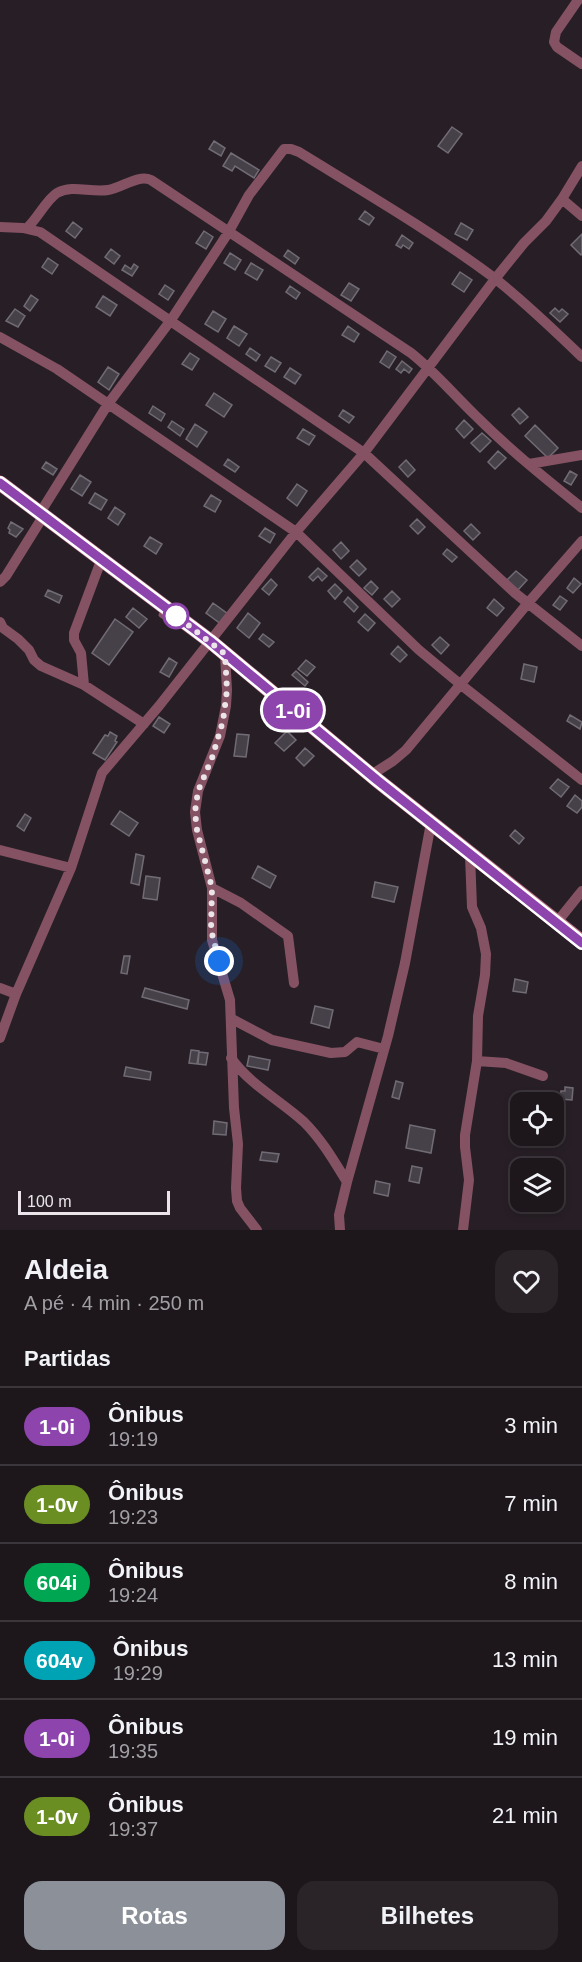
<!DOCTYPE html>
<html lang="pt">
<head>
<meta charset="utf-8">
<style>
	:root { --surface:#1d171c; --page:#2a2429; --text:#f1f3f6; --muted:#a09fa3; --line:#3b363b; --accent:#8c9099 }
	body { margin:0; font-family:Arial,sans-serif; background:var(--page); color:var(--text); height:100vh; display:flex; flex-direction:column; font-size:22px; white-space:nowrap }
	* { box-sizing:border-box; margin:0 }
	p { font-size:20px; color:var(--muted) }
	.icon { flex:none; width:33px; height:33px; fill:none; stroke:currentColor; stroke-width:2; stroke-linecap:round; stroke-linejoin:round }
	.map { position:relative; height:1230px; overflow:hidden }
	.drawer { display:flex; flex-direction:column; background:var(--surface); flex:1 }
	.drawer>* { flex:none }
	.badge { padding:0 12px; border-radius:20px; font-size:21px; line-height:39px }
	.controls { position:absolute; left:510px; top:1092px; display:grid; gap:12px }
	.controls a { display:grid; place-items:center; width:54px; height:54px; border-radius:12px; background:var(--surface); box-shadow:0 3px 9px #0003,0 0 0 2px var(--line); font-size:30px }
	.scale { position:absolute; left:18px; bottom:15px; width:152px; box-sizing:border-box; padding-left:6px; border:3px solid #ebe5e9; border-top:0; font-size:16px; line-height:21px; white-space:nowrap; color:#ebe5e9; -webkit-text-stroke:4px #271f25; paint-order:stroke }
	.you { position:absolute; width:30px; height:30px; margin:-15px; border:4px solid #fff; border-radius:50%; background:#1a73e8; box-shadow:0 0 0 9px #1a73e833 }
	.map>.badge { position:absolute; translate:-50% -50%; box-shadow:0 0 0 3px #fff }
	h2 { padding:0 24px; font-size:22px; line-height:54px }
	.round { display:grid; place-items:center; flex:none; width:63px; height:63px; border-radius:18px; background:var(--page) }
	.head { display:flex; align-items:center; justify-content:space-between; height:102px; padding:0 24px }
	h1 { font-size:28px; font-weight:800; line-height:45px }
	.cta { display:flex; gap:12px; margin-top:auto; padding:12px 24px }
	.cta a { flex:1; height:69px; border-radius:18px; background:var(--accent); color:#fff; font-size:24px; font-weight:800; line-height:69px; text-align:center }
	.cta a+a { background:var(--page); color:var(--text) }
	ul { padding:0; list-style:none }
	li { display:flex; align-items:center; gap:18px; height:78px; padding:0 24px; border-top:2px solid var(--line) }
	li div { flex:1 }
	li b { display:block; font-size:22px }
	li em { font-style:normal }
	li .badge { min-width:66px; font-weight:700; text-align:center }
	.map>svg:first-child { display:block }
</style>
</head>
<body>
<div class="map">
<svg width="582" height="1230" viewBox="0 0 582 1230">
	<rect width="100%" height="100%" fill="#271f25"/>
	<path fill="#464149" stroke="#716b75" stroke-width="1.5" d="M 452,127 L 462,134 L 448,153 L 438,146 Z
		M 214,141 L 225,148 L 221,156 L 209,149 Z
		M 231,153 L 259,170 L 254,178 L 235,166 L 232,171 L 223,166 Z
		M 365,211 L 374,218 L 369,225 L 359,219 Z
		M 73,222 L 82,229 L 75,238 L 66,231 Z
		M 461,223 L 473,230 L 467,240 L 455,234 Z
		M 204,231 L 213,237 L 206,249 L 196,243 Z
		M 582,234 L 582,254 L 581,255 L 571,245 Z
		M 402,235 L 413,243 L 409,249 L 403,245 L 401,248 L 396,245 Z
		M 111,249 L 120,256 L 114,264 L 105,257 Z
		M 288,250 L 299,258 L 295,264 L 284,256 Z
		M 230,253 L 241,260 L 235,270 L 224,263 Z
		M 48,258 L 58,265 L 52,274 L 42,267 Z
		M 251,263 L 263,270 L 257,280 L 245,273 Z
		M 134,264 L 138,267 L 132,276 L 122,270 L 125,265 L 131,269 Z
		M 460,272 L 472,280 L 464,292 L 452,284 Z
		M 349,283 L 359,289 L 351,301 L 341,295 Z
		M 165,285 L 174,291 L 168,300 L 159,294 Z
		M 290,286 L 300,293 L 296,299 L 286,292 Z
		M 31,295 L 38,300 L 30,311 L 24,306 Z
		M 103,296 L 117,305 L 110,316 L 96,307 Z
		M 555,308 L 559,312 L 562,309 L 568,314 L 560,322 L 550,313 Z
		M 15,309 L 25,316 L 18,327 L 6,321 Z
		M 213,311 L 226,319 L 218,332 L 205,324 Z
		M 234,326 L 247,334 L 239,346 L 227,338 Z
		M 348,326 L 359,334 L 354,342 L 342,335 Z
		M 250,348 L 260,355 L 256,361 L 246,354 Z
		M 387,351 L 396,357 L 389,368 L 380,362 Z
		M 190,353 L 199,359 L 192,370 L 182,364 Z
		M 271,357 L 281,363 L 275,372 L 265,366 Z
		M 402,361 L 412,369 L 409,373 L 404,369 L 401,373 L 396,369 Z
		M 108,367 L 119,374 L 109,390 L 98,382 Z
		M 290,368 L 301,375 L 295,384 L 284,377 Z
		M 214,393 L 232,405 L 224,417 L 206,405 Z
		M 153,406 L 165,414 L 161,421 L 149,413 Z
		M 519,408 L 528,417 L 520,424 L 512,415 Z
		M 343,410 L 354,417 L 349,423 L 339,416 Z
		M 464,420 L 473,429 L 464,438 L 456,429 Z
		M 172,421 L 184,429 L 180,436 L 168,427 Z
		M 195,424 L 207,432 L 197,447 L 186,439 Z
		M 535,425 L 558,448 L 548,458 L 525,436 Z
		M 303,429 L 315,436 L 309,445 L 297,438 Z
		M 482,433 L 491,441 L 480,452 L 471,443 Z
		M 498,451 L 506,458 L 495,469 L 488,462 Z
		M 228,459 L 239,467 L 235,472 L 224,465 Z
		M 406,460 L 415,470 L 408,477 L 399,467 Z
		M 46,462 L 57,469 L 53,475 L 42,468 Z
		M 570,471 L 577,475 L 571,485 L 564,481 Z
		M 80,475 L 91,482 L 82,496 L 71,489 Z
		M 297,484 L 307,491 L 297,506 L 287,498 Z
		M 95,493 L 107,500 L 101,510 L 89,503 Z
		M 211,495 L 221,501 L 215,512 L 204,506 Z
		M 115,507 L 125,514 L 118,525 L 108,518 Z
		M 417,519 L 425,527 L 418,534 L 410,526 Z
		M 11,522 L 23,529 L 16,537 L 9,533 L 10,530 L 8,528 Z
		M 471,524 L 480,533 L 473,540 L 464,531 Z
		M 265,528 L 275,534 L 270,543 L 259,536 Z
		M 150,537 L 162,544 L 156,554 L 144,546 Z
		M 341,542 L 349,551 L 341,559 L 333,550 Z
		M 447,549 L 457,557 L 452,562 L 443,554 Z
		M 357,560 L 366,569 L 359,576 L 350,567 Z
		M 318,568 L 327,576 L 322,581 L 318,576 L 313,581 L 309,577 Z
		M 516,571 L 527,580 L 518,590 L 507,580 Z
		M 574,578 L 581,584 L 573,593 L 567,588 Z
		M 271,579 L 277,585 L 269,595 L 262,589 Z
		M 371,581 L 378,588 L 372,595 L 364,588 Z
		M 335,584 L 342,591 L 335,599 L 328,591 Z
		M 48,590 L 62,596 L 59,603 L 45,596 Z
		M 392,591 L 400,599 L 392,607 L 384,599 Z
		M 560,596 L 567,601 L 560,610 L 553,605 Z
		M 348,597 L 358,607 L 354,612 L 344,602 Z
		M 494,599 L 504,608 L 497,616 L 487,608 Z
		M 213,603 L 228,614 L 221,624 L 206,613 Z
		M 133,608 L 147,619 L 139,628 L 126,617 Z
		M 248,613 L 260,623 L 249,638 L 237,628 Z
		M 365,614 L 375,623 L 368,631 L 358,622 Z
		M 115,619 L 133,632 L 109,665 L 92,653 Z
		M 263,634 L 274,642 L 269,647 L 259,639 Z
		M 440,637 L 449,645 L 441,654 L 432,645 Z
		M 398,646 L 407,655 L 400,662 L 391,654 Z
		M 169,658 L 177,663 L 169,677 L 160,672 Z
		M 306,660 L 315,667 L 307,676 L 298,669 Z
		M 524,664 L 537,667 L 534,682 L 521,679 Z
		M 296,671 L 308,682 L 305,686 L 292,675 Z
		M 570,715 L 582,722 L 580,729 L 567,721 Z
		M 159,717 L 170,724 L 164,733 L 153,726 Z
		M 287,731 L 296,740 L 284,751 L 275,743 Z
		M 110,732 L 117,736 L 115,741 L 117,742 L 105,760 L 93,753 L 105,735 L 108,736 Z
		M 237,734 L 249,735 L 246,757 L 234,756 Z
		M 305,748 L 314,756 L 304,766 L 296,758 Z
		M 558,779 L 569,787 L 561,797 L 550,788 Z
		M 575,795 L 582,801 L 582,807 L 577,813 L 567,806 Z
		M 120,811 L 138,823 L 129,836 L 111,824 Z
		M 25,814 L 31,818 L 24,831 L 17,826 Z
		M 515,830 L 524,838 L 519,844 L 510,836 Z
		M 136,854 L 144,856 L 139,885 L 131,883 Z
		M 258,866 L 276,876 L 270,888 L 252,878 Z
		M 146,876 L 160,878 L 157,900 L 143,898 Z
		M 375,882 L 398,887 L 394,902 L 372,897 Z
		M 124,956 L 130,956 L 127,974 L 121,973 Z
		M 515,979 L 528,982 L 526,993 L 513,991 Z
		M 145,988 L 189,1000 L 187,1009 L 142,997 Z
		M 315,1006 L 333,1010 L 329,1028 L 311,1023 Z
		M 191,1050 L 199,1051 L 197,1064 L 189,1063 Z
		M 199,1052 L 208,1053 L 206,1065 L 198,1064 Z
		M 249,1056 L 270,1060 L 268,1070 L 247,1066 Z
		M 126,1067 L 151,1072 L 150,1080 L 124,1076 Z
		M 396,1081 L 403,1083 L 399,1099 L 392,1097 Z
		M 565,1087 L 573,1088 L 572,1100 L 560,1099 L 561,1091 L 565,1091 Z
		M 214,1121 L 227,1123 L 226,1135 L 213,1134 Z
		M 410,1125 L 435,1130 L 431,1153 L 406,1148 Z
		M 262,1152 L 279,1154 L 277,1162 L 260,1160 Z
		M 412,1166 L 422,1168 L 419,1183 L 409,1181 Z
		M 376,1181 L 390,1184 L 388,1196 L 374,1193 Z"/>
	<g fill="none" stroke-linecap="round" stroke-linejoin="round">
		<path stroke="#855263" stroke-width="5" d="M 165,609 L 161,615 L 177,626 L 181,621"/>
		<path stroke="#855263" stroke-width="10" d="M 578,0 L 556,32 L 554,42 L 557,47 L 582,64
			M 562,199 L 582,166
			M 0,227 L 23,228 L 40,232 L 364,453 L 515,593 L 582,646
			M 27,228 C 37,219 47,199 57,193 C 73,184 90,193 108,190 C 122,188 138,174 151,180 L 411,353 C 435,372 455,396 477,417 C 510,450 546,479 582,508
			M 0,337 L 57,369 L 296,532 L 419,650 L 460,684 L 582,780
			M 529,464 L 582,455
			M 40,513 L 108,404 L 171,320 L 228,233 L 249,195 L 284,149 L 291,149 L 299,152 C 364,192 431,231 493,277 C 524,301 554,330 582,357
			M 0,582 L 6,576 L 44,515
			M 0,622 L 3,628 L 18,639 L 29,650 L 34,660 L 41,666 L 84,685 L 144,724
			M 225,654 L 227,690 L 226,706 L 220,736 L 198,791 L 195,812 L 197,830 L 212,888 L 212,940 L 230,1000 L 234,1108 L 238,1144 L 236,1188 L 237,1201 L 240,1208 L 257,1230
			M 84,685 L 81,653 L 74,640 L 74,633 L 102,558
			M 371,775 L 393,761 L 406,750 L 528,603 L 582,541
			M 0,850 L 71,868
			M 212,888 L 241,903 L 288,936 L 294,983
			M 557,922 L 582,891
			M 0,988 L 16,994
			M 232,1019 L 272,1040 L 331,1053 L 345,1052 L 357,1042 L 384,1049
			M 0,1038 L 16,994 L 71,868 L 102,773 L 159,706 L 296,532 L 364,453 L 495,279 L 524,243 L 546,221 L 562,199 L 582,216
			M 231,1058 C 250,1085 280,1100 304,1122 C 322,1140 334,1161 347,1182 L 339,1215 L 340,1230
			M 477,1061 L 506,1063 L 543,1076
			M 347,1182 L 388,1036 L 405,963 L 431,823
			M 463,1230 L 469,1180 L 465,1147 L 465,1135 L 477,1061 L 478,1016 L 485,975 L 486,954 L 481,928 L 472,907 L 470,855"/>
		<path stroke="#bd6c88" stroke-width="15" d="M 0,483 L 210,641 L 377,780 L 582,942"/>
	</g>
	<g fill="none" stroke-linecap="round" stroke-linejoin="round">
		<defs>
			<path id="line" d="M 0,483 L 210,641 L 377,780 L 582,943"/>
		</defs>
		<use href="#line" stroke="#fff" stroke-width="14"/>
		<use href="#line" stroke="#8e44ad" stroke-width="9"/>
		<path stroke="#ebe5e9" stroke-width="6" stroke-dasharray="0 10.8" d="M 176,616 L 174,614 L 225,654 L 227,690 L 223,721 L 212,758 L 198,791 L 195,812 L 197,830 L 212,888 L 211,930 L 219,961"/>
	</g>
	<circle fill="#fff" stroke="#8e44ad" stroke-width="3" cx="176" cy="616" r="12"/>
</svg>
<div class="controls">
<a><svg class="icon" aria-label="locate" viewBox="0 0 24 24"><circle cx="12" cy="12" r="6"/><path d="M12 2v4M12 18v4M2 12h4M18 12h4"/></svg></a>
<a><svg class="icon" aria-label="layers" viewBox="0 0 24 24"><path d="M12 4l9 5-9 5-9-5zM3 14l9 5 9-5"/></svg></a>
</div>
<div class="scale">100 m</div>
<div class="you" style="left:219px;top:961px"></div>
<b class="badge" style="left:293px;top:710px;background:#8e44ad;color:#fff">1-0i</b>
</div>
<section class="drawer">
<div class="head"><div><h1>Aldeia</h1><p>A pé · 4 min · 250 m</p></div><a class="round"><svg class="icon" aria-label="heart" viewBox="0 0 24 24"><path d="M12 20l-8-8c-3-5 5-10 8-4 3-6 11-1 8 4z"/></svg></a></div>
<h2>Partidas</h2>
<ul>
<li><span class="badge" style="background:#8e44ad;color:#fff">1-0i</span><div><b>Ônibus</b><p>19:19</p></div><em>3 min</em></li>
<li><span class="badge" style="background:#6b8e23;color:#fff">1-0v</span><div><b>Ônibus</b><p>19:23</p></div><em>7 min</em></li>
<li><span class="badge" style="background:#00a651;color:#fff">604i</span><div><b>Ônibus</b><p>19:24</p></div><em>8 min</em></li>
<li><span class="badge" style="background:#00a3b4;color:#fff">604v</span><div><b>Ônibus</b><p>19:29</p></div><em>13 min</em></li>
<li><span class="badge" style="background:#8e44ad;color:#fff">1-0i</span><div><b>Ônibus</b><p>19:35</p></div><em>19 min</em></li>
<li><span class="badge" style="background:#6b8e23;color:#fff">1-0v</span><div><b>Ônibus</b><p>19:37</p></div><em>21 min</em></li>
</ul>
<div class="cta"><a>Rotas</a><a>Bilhetes</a></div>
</section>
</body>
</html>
